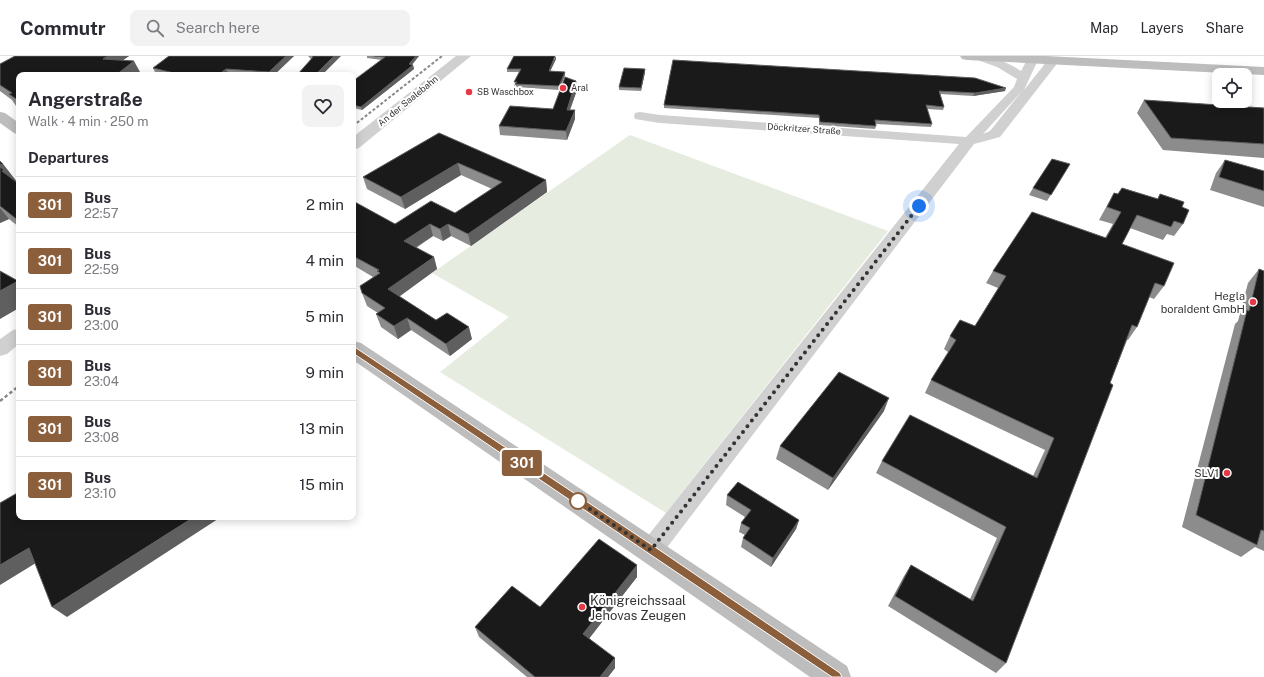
<!DOCTYPE html>
<html lang="en">
<head>
<meta charset="utf-8">
<style>
	:root { --surface:#fff; --page:#f2f2f3; --text:#2b2b33; --muted:#7c7c81; --line:#e1e1e2 }
	body { margin:0; font-family:"Public Sans",sans-serif; background:var(--page); color:var(--text); height:100vh; display:flex; flex-direction:column; font-size:15px; white-space:nowrap }
	* { box-sizing:border-box; margin:0 }
	p { font-size:13px; color:var(--muted) }
	.icon { flex:none; width:22px; height:22px; fill:none; stroke:currentColor; stroke-width:2; stroke-linecap:round; stroke-linejoin:round }
	.map { position:relative; flex:1; overflow:hidden }
	.panel { position:absolute; left:16px; top:16px; width:340px; height:448px; display:flex; flex-direction:column; background:var(--surface); border-radius:8px; box-shadow:0 2px 10px #0003 }
	.panel>* { flex:none }
	.badge { padding:0 8px; border-radius:3px; font-size:14px; line-height:26px }
	.controls { position:absolute; left:1212px; top:12px; display:grid; gap:8px }
	.controls a { display:grid; place-items:center; width:40px; height:40px; border-radius:8px; background:var(--surface); box-shadow:0 2px 10px #0003; font-size:20px }
	.you { position:absolute; width:20px; height:20px; margin:-10px; border:3px solid #fff; border-radius:50%; background:#1a73e8; box-shadow:0 0 0 6px #1a73e833 }
	.map>.badge { position:absolute; translate:-50% -50%; box-shadow:0 0 0 2px #fff }
	h2 { padding:0 12px; font-size:15px; line-height:36px }
	.round { display:grid; place-items:center; flex:none; width:42px; height:42px; border-radius:8px; background:var(--page) }
	.headline { display:flex; align-items:center; justify-content:space-between; height:68px; padding:0 12px }
	h1 { font-size:19px; font-weight:700; line-height:30px }
	ul { padding:0; list-style:none }
	li { display:flex; align-items:center; gap:12px; height:56px; padding:0 12px; border-top:1px solid var(--line) }
	li div { flex:1 }
	li b { display:block; font-size:15px }
	li em { font-style:normal }
	li .badge { min-width:44px; font-weight:700; text-align:center }
	header { display:flex; align-items:center; gap:24px; box-sizing:border-box; height:56px; padding:0 20px; background:var(--surface); border-bottom:1px solid var(--line) }
	header strong { font-size:19px }
	nav { display:flex; gap:22px; margin-inline-start:auto; font-size:14px }
	.search { width:280px; height:36px; background:var(--page); display:flex; align-items:center; gap:10px; box-sizing:border-box; padding:0 14px; border-radius:8px; color:var(--muted); font-size:15px }
	.map>svg:first-child { display:block }
</style>
</head>
<body>
<header>
<strong>Commutr</strong>
<div class="search"><svg class="icon" aria-label="search" viewBox="0 0 24 24"><circle cx="10" cy="10" r="6"/><path d="M15 15l6 6"/></svg>Search here</div>
<nav><a>Map</a><a>Layers</a><a>Share</a></nav>
</header>
<div class="map">
<svg width="1264" height="621" viewBox="0 0 1264 621">
	<rect width="100%" height="100%" fill="#fff"/>
	<path fill="#e6ecdf" d="M 630,79 L 888,175 L 666,457 L 440,316 L 509,261 L 432,217 Z"/>
	<g fill="none" stroke-linecap="round" stroke-linejoin="round">
		<path fill="#d0d0d0" fill-rule="evenodd" d="M 970,0 C 991,0 1004,4 1021,15 L 1028,2 L 1036,2 L 1038,4 L 1024,34 L 1044,9 L 1043,5 L 1045,3 L 1053,3 L 1056,9 L 1000,81 L 974,88 L 659,502 L 651,505 L 643,502 L 639,494 L 643,486 L 959,88 L 660,67 L 635,63 L 634,60 L 635,57 L 640,56 L 660,59 L 966,81 L 1014,31 L 1017,23 L 997,11 L 972,2 ZM 1022,35 L 990,75 L 983,78 Z
			M 19,273 L 19,288 L 7,298 L 0,300 L 0,283 L 13,274 Z"/>
		<path fill="#d0d0d0" fill-rule="evenodd" d="M 456,0 L 471,0 L 359,92 L 353,94 L 353,81 Z"/>
		<path fill="#bdbdbd" fill-rule="evenodd" d="M 960,0 L 1046,0 L 1264,11 L 1264,19 L 967,4 L 962,3 Z
			M 0,56 L 5,57 L 19,67 L 19,79 L 14,77 L 0,67 Z
			M 353,285 L 361,287 L 847,610 L 851,621 L 810,621 L 353,304 Z"/>
		<path stroke="#888" stroke-width="2" stroke-dasharray="3 2" stroke-linecap="butt" d="M 353,70 L 442,0"/>
		<path stroke="#888" stroke-width="2.5" stroke-dasharray="3.5 2.5" stroke-linecap="butt" d="M 0,345 L 19,330"/>
	</g>
	<path fill="#8c8c8c" d="M 15,0 L 129,0 L 123,4 L 140,16 L 19,19 L 19,51 L 16,50 L 12,44 L 0,35 L 0,8 Z
		M 169,0 L 294,0 L 274,19 L 229,18 L 228,19 L 161,19 L 156,18 L 153,12 Z
		M 308,0 L 341,0 L 311,3 Z
		M 367,0 L 419,0 L 412,9 L 413,9 L 414,13 L 362,54 L 353,52 L 353,25 L 382,4 L 367,2 Z
		M 556,3 L 550,15 L 565,19 L 559,34 L 516,31 L 516,29 L 514,30 L 519,16 L 507,16 L 507,13 Z
		M 673,4 L 1005,35 L 973,40 L 940,38 L 944,51 L 943,54 L 927,53 L 932,68 L 931,71 L 876,68 L 876,70 L 875,73 L 819,69 L 819,62 L 664,52 L 664,49 Z
		M 645,13 L 645,16 L 641,35 L 619,34 L 619,31 Z
		M 576,25 L 577,34 L 570,54 L 575,63 L 567,84 L 500,79 L 499,70 L 553,53 Z
		M 1144,44 L 1264,52 L 1264,102 L 1163,94 L 1137,57 Z
		M 439,77 L 546,124 L 547,136 L 471,190 L 451,180 L 443,185 L 433,180 L 416,192 L 434,201 L 437,213 L 399,240 L 436,264 L 472,283 L 450,300 L 411,274 L 398,283 L 381,271 L 376,258 L 378,257 L 367,250 L 362,237 L 373,221 L 353,209 L 353,145 L 395,168 L 455,157 L 492,133 L 461,119 L 405,153 L 367,133 L 363,121 Z
		M 1225,104 L 1264,115 L 1264,151 L 1210,134 L 1216,117 Z
		M 0,105 L 3,108 L 17,126 L 16,126 L 19,128 L 19,171 L 9,163 L 0,167 Z
		M 1070,108 L 1047,145 L 1029,139 L 1033,132 Z
		M 1122,132 L 1157,143 L 1160,138 L 1182,151 L 1183,168 L 1174,180 L 1167,178 L 1163,184 L 1130,172 L 1122,188 L 1164,230 L 1154,243 L 1149,241 L 1137,271 L 1128,284 L 1127,284 L 1110,327 L 1006,607 L 996,617 L 888,550 L 904,520 L 911,509 L 970,543 L 997,482 L 876,417 L 882,405 L 1033,420 L 1045,394 L 925,337 L 931,324 L 948,296 L 944,293 L 950,280 L 975,270 L 998,232 L 986,227 L 993,215 L 1105,182 L 1113,168 L 1099,164 L 1114,137 L 1118,138 Z
		M 1259,213 L 1264,215 L 1264,495 L 1255,491 L 1241,501 L 1182,471 L 1235,268 L 1238,265 L 1248,227 Z
		M 884,355 L 828,434 L 776,403 L 780,390 Z
		M 727,439 L 799,464 L 796,473 L 771,511 L 741,491 L 743,482 L 745,479 L 739,476 L 741,467 L 745,461 L 726,449 Z
		M 637,509 L 637,521 L 589,582 L 615,612 L 608,621 L 527,621 L 479,581 L 475,571 L 540,551 Z"/>
	<path fill="#5f5f5f" d="M 108,0 L 129,0 L 109,14 L 103,3 Z
		M 286,0 L 294,0 L 274,19 L 270,19 L 269,16 Z
		M 334,0 L 341,0 L 322,19 L 315,19 Z
		M 416,0 L 419,0 L 409,12 L 409,8 Z
		M 556,0 L 556,3 L 549,18 L 549,15 Z
		M 134,5 L 140,16 L 136,19 L 116,19 Z
		M 413,9 L 414,13 L 362,54 L 361,51 Z
		M 226,13 L 229,18 L 228,19 L 218,19 Z
		M 645,13 L 645,16 L 641,35 L 641,32 Z
		M 565,16 L 565,19 L 559,34 L 559,30 Z
		M 576,25 L 577,34 L 567,62 L 567,54 Z
		M 1006,32 L 1005,35 L 973,40 L 975,37 Z
		M 575,54 L 575,63 L 567,84 L 566,75 Z
		M 458,107 L 461,119 L 405,153 L 401,141 Z
		M 3,108 L 17,126 L 14,127 L 2,115 L 0,111 L 0,109 Z
		M 546,124 L 547,136 L 471,190 L 468,178 Z
		M 0,152 L 9,163 L 0,167 Z
		M 430,168 L 433,180 L 407,197 L 404,185 Z
		M 448,168 L 451,180 L 443,185 L 440,173 Z
		M 434,201 L 437,213 L 392,246 L 388,233 Z
		M 18,225 L 19,225 L 19,252 L 0,263 L 0,235 Z
		M 407,262 L 411,274 L 398,283 L 394,270 Z
		M 469,271 L 472,283 L 450,300 L 446,288 Z
		M 889,342 L 884,355 L 828,434 L 833,422 Z
		M 194,461 L 221,461 L 67,561 L 52,551 Z
		M 799,464 L 796,473 L 771,511 L 773,502 Z
		M 29,492 L 44,502 L 0,529 L 0,509 Z
		M 637,509 L 637,521 L 585,588 L 583,578 Z
		M 615,602 L 615,612 L 608,621 L 600,621 Z"/>
	<path fill="#1a1a1a" stroke="#5f5f5f" d="M 15,0 L 108,0 L 103,3 L 134,5 L 116,19 L 19,19 L 19,45 L 9,38 L 12,37 L 0,29 L 0,8 Z
		M 169,0 L 286,0 L 269,16 L 226,13 L 218,19 L 182,19 L 153,12 Z
		M 312,0 L 334,0 L 315,19 L 297,19 L 313,1 Z
		M 374,0 L 416,0 L 409,8 L 413,9 L 361,51 L 353,49 L 353,25 L 385,1 Z
		M 514,0 L 555,0 L 549,15 L 565,16 L 559,30 L 515,28 L 517,26 L 514,26 L 521,13 L 507,13 Z
		M 673,4 L 975,22 L 1006,32 L 975,37 L 939,35 L 944,51 L 926,49 L 932,68 L 875,64 L 876,70 L 820,66 L 819,59 L 664,49 Z
		M 624,12 L 645,13 L 641,32 L 619,31 Z
		M 565,21 L 576,25 L 567,54 L 575,54 L 566,75 L 499,70 L 510,50 L 553,53 Z
		M 1144,44 L 1264,52 L 1264,88 L 1171,82 Z
		M 439,77 L 546,124 L 468,178 L 448,168 L 440,173 L 430,168 L 404,185 L 434,201 L 388,233 L 436,264 L 447,257 L 469,271 L 446,288 L 407,262 L 394,270 L 376,258 L 385,252 L 362,237 L 360,230 L 380,217 L 377,215 L 379,214 L 353,200 L 353,145 L 395,168 L 431,145 L 455,157 L 502,126 L 458,107 L 401,141 L 363,121 Z
		M 1052,103 L 1070,108 L 1051,139 L 1033,132 Z
		M 1225,104 L 1264,115 L 1264,135 L 1219,121 Z
		M 0,105 L 3,108 L 0,109 Z
		M 0,111 L 4,114 L 2,115 L 19,128 L 19,165 L 0,150 Z
		M 1122,132 L 1158,143 L 1160,138 L 1184,146 L 1182,151 L 1189,154 L 1183,168 L 1174,165 L 1171,171 L 1137,159 L 1122,188 L 1174,207 L 1164,230 L 1155,227 L 1137,271 L 1132,269 L 1110,327 L 1113,329 L 1006,607 L 895,540 L 911,509 L 973,545 L 1006,471 L 882,405 L 910,359 L 1037,422 L 1054,382 L 931,324 L 956,284 L 950,280 L 960,264 L 975,270 L 1006,220 L 993,215 L 1032,156 L 1106,182 L 1121,156 L 1107,151 L 1114,137 L 1118,138 Z
		M 1259,213 L 1264,215 L 1264,475 L 1261,474 L 1257,489 L 1196,459 L 1247,254 L 1249,255 Z
		M 0,215 L 18,225 L 0,235 Z
		M 839,316 L 889,342 L 833,422 L 780,390 Z
		M 738,426 L 799,464 L 773,502 L 743,482 L 750,472 L 741,467 L 751,454 L 727,439 Z
		M 19,436 L 19,461 L 194,461 L 52,551 L 29,492 L 0,509 L 0,447 Z
		M 599,483 L 637,509 L 583,578 L 615,602 L 600,621 L 535,621 L 475,571 L 512,530 L 540,551 Z"/>
	<path fill="#8b5e3c" stroke="#fff" d="M 353,290 L 655,491 L 840,617 L 842,621 L 832,621 L 648,497 L 350,295 L 349,293 Z"/>
	<g fill="none" stroke-linecap="round" stroke-linejoin="round">
		<path stroke="#333" stroke-width="4" stroke-dasharray="0 7.2" d="M 578,445 L 651,494 L 919,150"/>
	</g>
	<g fill="#e63946" stroke="#fff" stroke-width="1.5">
		<circle cx="563" cy="32" r="4"/>
		<circle cx="469" cy="36" r="4"/>
		<circle cx="1253" cy="246" r="4"/>
		<circle cx="1227" cy="417" r="4"/>
		<circle cx="582" cy="551" r="4"/>
	</g>
	<circle fill="#fff" stroke="#8b5e3c" stroke-width="2" cx="578" cy="445" r="8"/>
	<g text-anchor="middle" stroke-width="4" stroke-linejoin="round" paint-order="stroke">
		<g font-size="9" fill="#333" stroke="#fff" text-anchor="start">
			<text x="571" y="35">Aral</text>
			<text x="477" y="39">SB Waschbox</text>
		</g>
		<g font-size="9" fill="#333" stroke="#fff">
			<text transform="translate(408 45) rotate(-39)" y="3">An der Saalebahn</text>
			<text transform="translate(804 73) rotate(4)" y="3">Döckritzer Straße</text>
		</g>
		<g font-size="11" fill="#333" stroke="#fff" text-anchor="end">
			<text x="1245" y="244">Hegla<tspan x="1245" dy="13">boraIdent GmbH</tspan></text>
			<text x="1219" y="421">SLV1</text>
		</g>
		<g font-size="13" fill="#333" stroke="#fff" text-anchor="start">
			<text x="590" y="549">Königreichssaal<tspan x="590" dy="15">Jehovas Zeugen</tspan></text>
		</g>
	</g>
</svg>
<div class="controls">
<a><svg class="icon" aria-label="locate" viewBox="0 0 24 24"><circle cx="12" cy="12" r="6"/><path d="M12 2v4M12 18v4M2 12h4M18 12h4"/></svg></a>
</div>
<div class="you" style="left:919px;top:150px"></div>
<b class="badge" style="left:522px;top:407px;background:#8b5e3c;color:#fff">301</b>
<section class="panel">
<div class="headline"><div><h1>Angerstraße</h1><p>Walk · 4 min · 250 m</p></div><a class="round"><svg class="icon" aria-label="heart" viewBox="0 0 24 24"><path d="M12 20l-8-8c-3-5 5-10 8-4 3-6 11-1 8 4z"/></svg></a></div>
<h2>Departures</h2>
<ul>
<li><span class="badge" style="background:#8b5e3c;color:#fff">301</span><div><b>Bus</b><p>22:57</p></div><em>2 min</em></li>
<li><span class="badge" style="background:#8b5e3c;color:#fff">301</span><div><b>Bus</b><p>22:59</p></div><em>4 min</em></li>
<li><span class="badge" style="background:#8b5e3c;color:#fff">301</span><div><b>Bus</b><p>23:00</p></div><em>5 min</em></li>
<li><span class="badge" style="background:#8b5e3c;color:#fff">301</span><div><b>Bus</b><p>23:04</p></div><em>9 min</em></li>
<li><span class="badge" style="background:#8b5e3c;color:#fff">301</span><div><b>Bus</b><p>23:08</p></div><em>13 min</em></li>
<li><span class="badge" style="background:#8b5e3c;color:#fff">301</span><div><b>Bus</b><p>23:10</p></div><em>15 min</em></li>
</ul>
</section>
</div>
</body>
</html>
